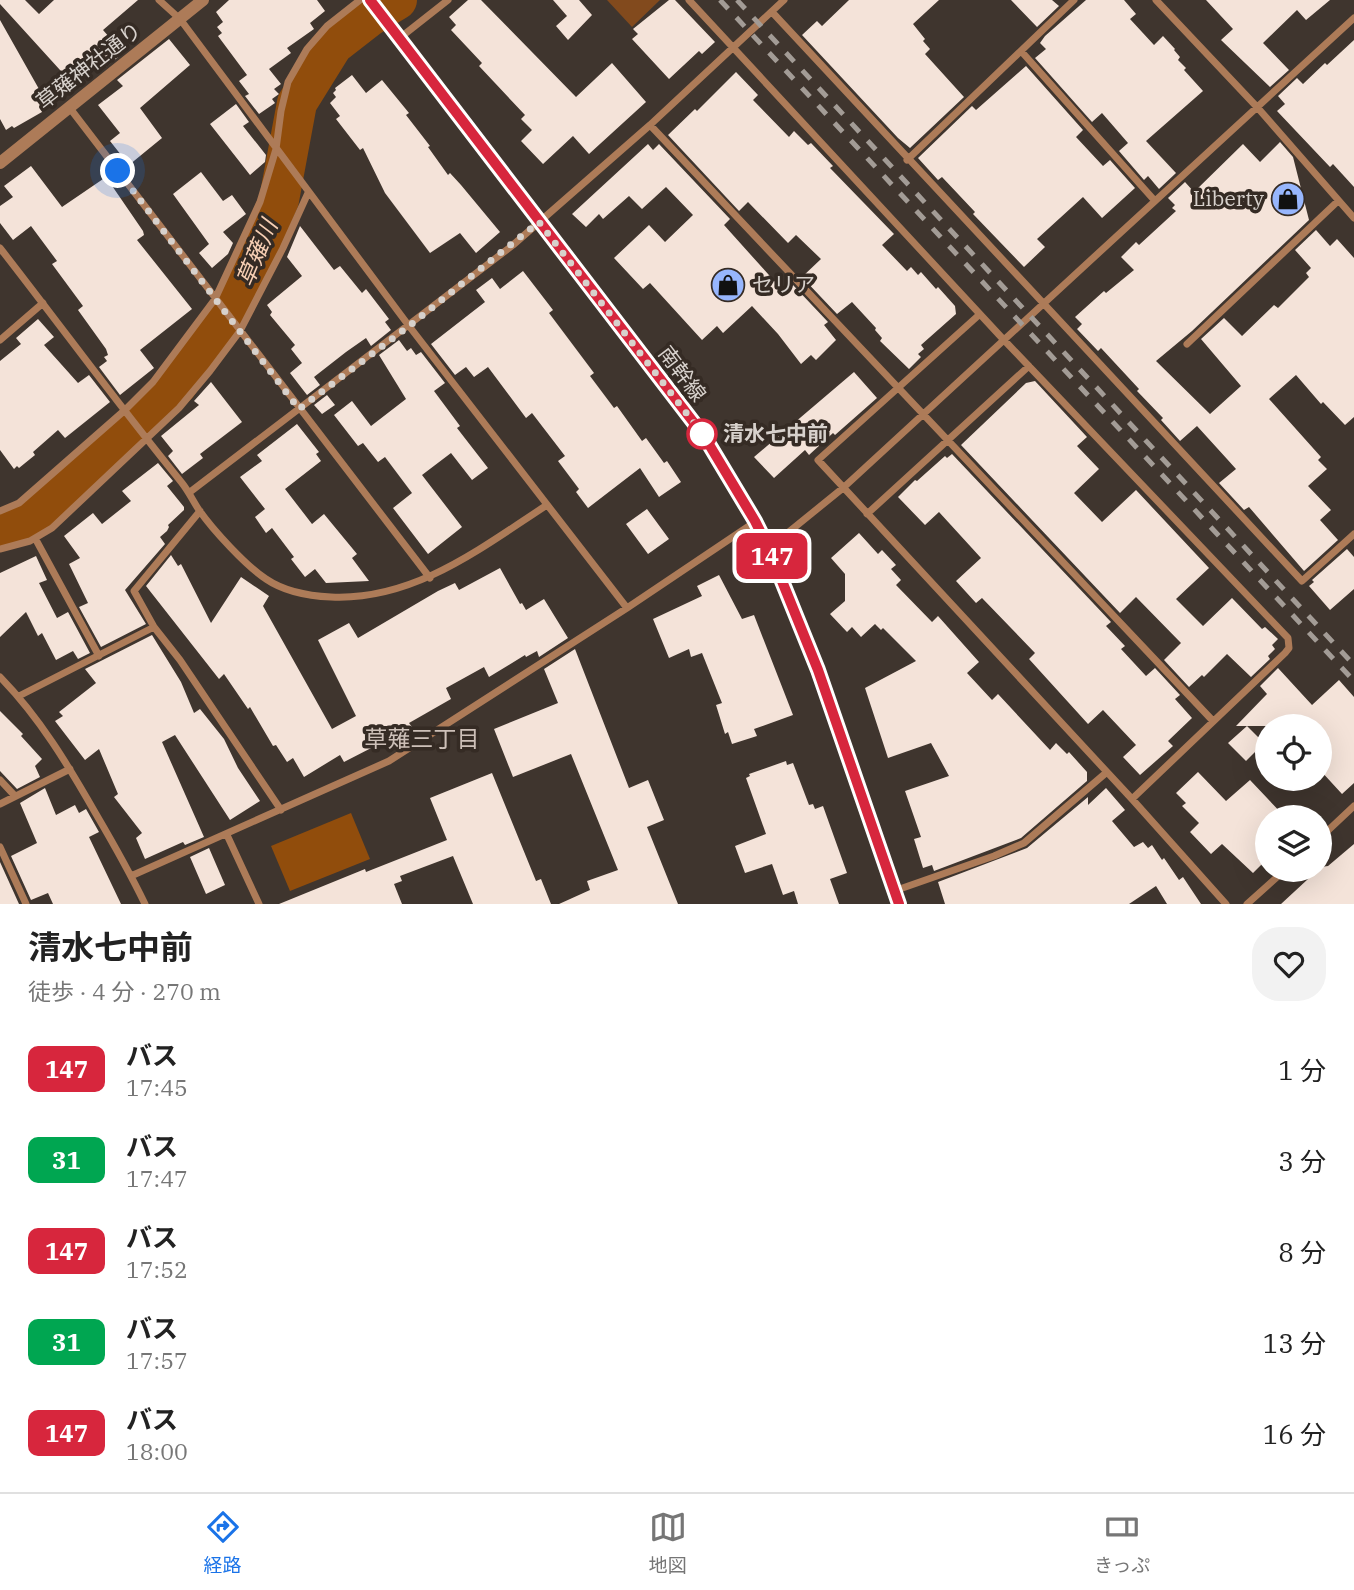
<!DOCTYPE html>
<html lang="ja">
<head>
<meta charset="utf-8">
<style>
	:root { --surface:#fff; --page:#f2f2f2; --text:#222; --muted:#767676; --line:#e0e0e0; --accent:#1a73e8 }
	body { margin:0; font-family:"IBM Plex Serif","Noto Sans JP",serif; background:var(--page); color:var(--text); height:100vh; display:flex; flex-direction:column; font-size:26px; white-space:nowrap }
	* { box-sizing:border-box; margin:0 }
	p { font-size:23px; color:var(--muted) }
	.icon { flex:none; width:38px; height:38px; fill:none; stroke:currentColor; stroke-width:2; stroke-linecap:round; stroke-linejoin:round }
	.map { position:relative; height:904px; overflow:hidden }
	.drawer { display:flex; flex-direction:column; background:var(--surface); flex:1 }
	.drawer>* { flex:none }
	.badge { padding:0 14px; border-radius:10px; font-size:24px; line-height:46px }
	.controls { position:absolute; left:1255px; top:714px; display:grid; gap:14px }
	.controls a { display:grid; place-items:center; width:77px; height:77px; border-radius:50%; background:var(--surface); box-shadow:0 7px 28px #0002; font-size:35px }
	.you { position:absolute; width:35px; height:35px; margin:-18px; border:5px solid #fff; border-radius:50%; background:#1a73e8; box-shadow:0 0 0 10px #1a73e833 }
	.map>.badge { position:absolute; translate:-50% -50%; box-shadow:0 0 0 4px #fff }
	.round { display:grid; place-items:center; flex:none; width:74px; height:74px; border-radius:28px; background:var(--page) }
	.overview { display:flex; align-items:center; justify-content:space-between; height:119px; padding:0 28px }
	h1 { font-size:33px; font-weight:700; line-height:52px }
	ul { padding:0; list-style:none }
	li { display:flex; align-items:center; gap:21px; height:91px; padding:0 28px }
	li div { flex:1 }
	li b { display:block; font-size:26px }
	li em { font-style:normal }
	li .badge { min-width:77px; font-weight:700; text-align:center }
	.tabs { display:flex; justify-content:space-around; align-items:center; height:98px; border-top:2px solid var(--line); background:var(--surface); font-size:19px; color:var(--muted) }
	.tabs a { display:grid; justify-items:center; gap:4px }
	.tabs .selected { color:var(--accent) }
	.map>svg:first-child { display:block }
</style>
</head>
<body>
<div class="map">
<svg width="1354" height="904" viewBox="0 0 1354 904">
	<rect width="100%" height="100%" fill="#3f352e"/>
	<path fill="#824a1d" d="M 607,0 L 660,0 L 632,27 Z"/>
	<path fill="#914d0c" d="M 351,813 L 370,859 L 290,891 L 271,846 Z"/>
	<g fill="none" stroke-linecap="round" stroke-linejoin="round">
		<path stroke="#914d0c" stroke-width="40" d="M 0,531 L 26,524 L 177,385 L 239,296 L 279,200 L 297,103 L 333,45 L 369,17 L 397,0"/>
	</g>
	<path fill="#f4e3d9" d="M 0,0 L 25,0 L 39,14 L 54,0 L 138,0 L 103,30 L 123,53 L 106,67 L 97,56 L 70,81 L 0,4 Z
		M 229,0 L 317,0 L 325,11 L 310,23 L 314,29 L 287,48 L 291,53 L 269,69 L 281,84 L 274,89 L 279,94 L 272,99 L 275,103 L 259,114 L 245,96 L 249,94 L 239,81 L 247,75 L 218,36 L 222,33 L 217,27 L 223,22 L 216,12 Z
		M 468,0 L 481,0 L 576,97 L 612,63 L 646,102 L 589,154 L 573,136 L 543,164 L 521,141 L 532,130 L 521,119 L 525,115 L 479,66 L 482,63 L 451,30 L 456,25 L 449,17 Z
		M 553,0 L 579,0 L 592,15 L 568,40 L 556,26 L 567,16 Z
		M 669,0 L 675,0 L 715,42 L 702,54 L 699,51 L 669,79 L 632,39 L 638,34 L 633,29 Z
		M 849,0 L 939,0 L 913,24 L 925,39 L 923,41 L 930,49 L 925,54 L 964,97 L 910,148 L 898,138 L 802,35 L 817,21 L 822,26 Z
		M 1011,0 L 1052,0 L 1059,6 L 1037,27 Z
		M 1086,0 L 1124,0 L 1136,14 L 1130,19 L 1154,45 L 1163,36 L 1175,49 L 1174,50 L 1180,57 L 1178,60 L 1186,68 L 1184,70 L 1203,91 L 1146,141 L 1176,173 L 1159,189 L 1148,176 L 1144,180 L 1119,151 L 1128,143 L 1102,113 L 1092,122 L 1035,58 L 1046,49 L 1040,43 L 1045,36 Z
		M 1206,0 L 1330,0 L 1306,20 L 1297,10 L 1263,43 L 1289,70 L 1270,87 L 1221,40 L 1233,29 Z
		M 0,20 L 48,105 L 41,109 L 42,112 L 14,128 L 12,126 L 6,130 L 0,119 Z
		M 169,39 L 190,65 L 140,108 L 162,138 L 129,165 L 110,141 L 120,133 L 98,105 L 123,86 L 117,80 Z
		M 1354,40 L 1354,187 L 1333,164 L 1330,167 L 1277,111 L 1285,104 L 1278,96 L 1297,78 L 1303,84 L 1325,63 L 1327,65 Z
		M 1026,66 L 1083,130 L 1076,137 L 1103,166 L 1110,160 L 1135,188 L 1102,218 L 1083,197 L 1037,239 L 1045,247 L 1024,267 L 973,214 L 975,212 L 942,177 L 938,180 L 918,158 L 972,106 L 976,110 Z
		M 736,72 L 758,95 L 753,100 L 789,137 L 794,131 L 808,145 L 811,143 L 833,166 L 830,168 L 894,234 L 882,245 L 907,271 L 911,267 L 918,275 L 921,272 L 936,289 L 938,287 L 955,306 L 956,314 L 921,345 L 924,349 L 918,354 L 921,357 L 909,369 L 880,341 L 882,338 L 875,330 L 876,328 L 852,302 L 837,314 L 802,277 L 821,259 L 796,235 L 788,243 L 748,202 L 739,211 L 668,135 L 695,109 L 697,111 Z
		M 352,75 L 366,93 L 382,80 L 409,113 L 406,115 L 430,146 L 428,147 L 448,175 L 450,173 L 461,185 L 500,232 L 476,253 L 460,233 L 430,253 L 385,193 L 363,148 L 360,150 L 336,119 L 340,116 L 330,103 L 336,97 L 333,93 L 336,90 L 335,88 Z
		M 236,104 L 249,122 L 243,126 L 266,155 L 265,162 L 250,175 L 210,124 Z
		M 1280,142 L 1293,157 L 1309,220 L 1192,331 L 1156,361 L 1210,414 L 1241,386 L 1201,339 L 1224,318 L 1242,336 L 1274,305 L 1278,308 L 1309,277 L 1306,273 L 1311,268 L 1295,250 L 1316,230 L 1330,246 L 1337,239 L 1354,258 L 1354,417 L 1345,425 L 1323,402 L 1321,404 L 1296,375 L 1269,399 L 1321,457 L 1318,460 L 1327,469 L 1308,486 L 1331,510 L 1320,520 L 1338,540 L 1304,571 L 1249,507 L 1244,510 L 1219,483 L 1236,469 L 1227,459 L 1197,426 L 1180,441 L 1161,420 L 1163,418 L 1137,391 L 1139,389 L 1101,348 L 1098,351 L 1077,329 L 1082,324 L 1075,317 L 1104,291 L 1106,293 L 1134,270 L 1121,257 L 1136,242 L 1139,245 L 1176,211 L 1172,208 L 1175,205 L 1168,198 L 1185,182 L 1194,192 L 1243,144 L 1260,162 Z
		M 648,144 L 653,150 L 659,144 L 730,219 L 724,225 L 785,293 L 793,285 L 828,322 L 824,325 L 836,340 L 816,360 L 811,355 L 801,364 L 778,334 L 752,306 L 723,333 L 717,326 L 702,340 L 650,283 L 643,289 L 614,258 L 649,225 L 665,242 L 693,215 L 666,187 L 642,209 L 629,196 L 603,219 L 599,214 L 586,227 L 572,214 Z
		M 31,166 L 62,207 L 106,177 L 143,231 L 144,235 L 137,240 L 192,309 L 140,350 L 154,368 L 120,395 L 99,367 L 107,361 L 104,357 L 108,355 L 106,349 L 78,310 L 83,306 L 52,264 L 57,261 L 31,226 L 13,240 L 0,223 L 0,206 L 13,197 L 4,186 Z
		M 201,172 L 223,201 L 232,195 L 246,214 L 223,232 L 233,243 L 228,254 L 212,268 L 199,253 L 209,244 L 173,194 Z
		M 300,226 L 334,270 L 340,266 L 362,293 L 366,289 L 389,319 L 385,322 L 391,330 L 371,346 L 366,338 L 346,352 L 314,377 L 320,385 L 307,395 L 290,373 L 302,363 L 291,349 L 295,345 L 270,315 L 272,312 L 267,305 L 302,276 L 287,257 Z
		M 523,271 L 553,310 L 549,313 L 594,373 L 590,376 L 614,408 L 617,406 L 642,441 L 646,438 L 664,463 L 667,461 L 681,482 L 659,497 L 640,468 L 588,508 L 576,492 L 579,489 L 558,461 L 565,456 L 532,413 L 526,418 L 488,367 L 474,377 L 466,367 L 455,375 L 431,344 L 485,302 L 476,290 L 492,278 L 500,289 Z
		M 38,319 L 54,337 L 44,345 L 78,383 L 89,375 L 110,402 L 65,438 L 58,430 L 33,452 L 35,455 L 19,468 L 17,466 L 14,469 L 0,450 L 0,361 L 21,344 L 16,338 Z
		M 399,340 L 407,351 L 411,348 L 416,355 L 421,352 L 445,383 L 434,391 L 460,426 L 457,428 L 488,468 L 472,480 L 451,453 L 422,475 L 462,527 L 428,554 L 393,508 L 412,493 L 385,457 L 378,462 L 363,443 L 358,446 L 334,415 L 352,401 L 371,426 L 406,399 L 379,355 Z
		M 854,372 L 877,398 L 835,435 L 833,433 L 809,455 L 805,450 L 774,478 L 754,457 Z
		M 1035,381 L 1087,437 L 1077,446 L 1099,469 L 1074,493 L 1102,522 L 1136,490 L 1209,568 L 1176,599 L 1203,626 L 1232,598 L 1262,629 L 1265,627 L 1278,639 L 1272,645 L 1275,649 L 1268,656 L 1270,659 L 1251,677 L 1227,654 L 1204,677 L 1202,675 L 1189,687 L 1164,660 L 1181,643 L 1136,597 L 1120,613 L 961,445 L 1026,383 Z
		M 211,382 L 242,422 L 200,454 L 203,458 L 182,474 L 168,456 L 173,451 L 161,436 L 199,405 L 194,401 Z
		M 327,395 L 335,405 L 322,414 L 314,405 Z
		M 297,424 L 319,452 L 316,454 L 321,461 L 285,489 L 312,524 L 324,514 L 357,554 L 352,558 L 369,581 L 326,583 L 315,569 L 305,577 L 291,559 L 294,557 L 272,528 L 266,533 L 255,517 L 265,509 L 240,477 L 262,461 L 257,455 Z
		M 952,454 L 1111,622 L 1106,626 L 1125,646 L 1121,649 L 1146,676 L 1155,668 L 1180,695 L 1175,699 L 1192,718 L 1168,741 L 1173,746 L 1140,775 L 1123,757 L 1136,745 L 1103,710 L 1088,724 L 1029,659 L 1035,653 L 982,598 L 976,603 L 956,581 L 981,558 L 939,512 L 925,525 L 898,497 L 915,480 L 917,481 L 945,456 L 947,458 Z
		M 158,463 L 173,481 L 167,486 L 184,507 L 184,510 L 168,525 L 169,527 L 167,531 L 160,537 L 165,544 L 125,590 L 146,624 L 101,647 L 79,607 L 88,603 L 69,564 L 80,558 L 64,536 L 93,513 L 102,524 L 131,501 L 122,491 Z
		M 647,509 L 669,539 L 648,554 L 626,524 Z
		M 859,533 L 878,554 L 882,550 L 896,565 L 891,569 L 901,580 L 896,585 L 932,622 L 938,616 L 979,662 L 967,673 L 992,700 L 998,694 L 1050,750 L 1056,743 L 1067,754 L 1069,752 L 1087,772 L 1087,781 L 1021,838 L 934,871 L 932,865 L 923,868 L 914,839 L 921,837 L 905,791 L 949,776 L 931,743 L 888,758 L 865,688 L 916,661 L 883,628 L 881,630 L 875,624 L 861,637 L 852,627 L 847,632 L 830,614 L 845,601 L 845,574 L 831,558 Z
		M 1347,549 L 1354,557 L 1354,589 L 1330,610 L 1309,586 L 1314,582 L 1312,580 Z
		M 171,555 L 178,566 L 181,564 L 211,623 L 241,577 L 269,596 L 263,606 L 332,729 L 356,716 L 318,640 L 349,623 L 358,638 L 438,591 L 455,583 L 459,590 L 500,568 L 520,604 L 522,603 L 526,610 L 544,599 L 568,638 L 539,657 L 537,651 L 526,657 L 525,655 L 489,677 L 484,667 L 446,688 L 451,699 L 409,723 L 412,727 L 344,762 L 340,755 L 304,777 L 293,758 L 287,762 L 276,745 L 273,746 L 250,707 L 248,709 L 224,674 L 219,679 L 146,586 Z
		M 36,556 L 47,580 L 39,583 L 57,618 L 68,612 L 90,653 L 78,659 L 73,651 L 56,660 L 42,633 L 38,636 L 26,612 L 0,637 L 0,573 Z
		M 719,575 L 742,619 L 754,615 L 793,715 L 754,729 L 757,736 L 732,744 L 728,732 L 725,734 L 716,705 L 722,703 L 702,653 L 691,657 L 689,649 L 669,658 L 653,619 L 702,596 L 697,586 Z
		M 152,635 L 181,682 L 194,713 L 200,709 L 224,739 L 238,768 L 260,801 L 230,820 L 175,735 L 162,742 L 204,837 L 185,845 L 183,842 L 145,859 L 136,838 L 142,833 L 114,797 L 118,794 L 99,749 L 85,760 L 55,721 L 63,716 L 59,712 L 96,683 L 85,669 Z
		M 575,649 L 629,788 L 648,780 L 664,820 L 647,827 L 678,904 L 559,904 L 590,890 L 587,881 L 618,870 L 571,754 L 513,777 L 494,729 L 558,703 L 544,669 Z
		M 1278,668 L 1312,705 L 1339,680 L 1354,697 L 1354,783 L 1342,794 L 1320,770 L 1320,726 L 1247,726 L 1264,743 L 1246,761 L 1228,743 L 1247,726 L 1236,726 L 1267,694 L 1260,686 Z
		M 0,711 L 23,734 L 21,736 L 42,759 L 35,766 L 40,777 L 17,789 L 0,771 Z
		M 786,761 L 787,765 L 793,763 L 809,805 L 813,804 L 815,809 L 823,806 L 847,873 L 830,879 L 839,904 L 798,904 L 794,891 L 783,895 L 772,864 L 745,873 L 735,846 L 766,834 L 746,778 L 750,776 L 749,774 Z
		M 1198,772 L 1226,801 L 1250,780 L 1285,817 L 1267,817 L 1267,859 L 1253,873 L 1222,844 L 1211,854 L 1190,832 L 1199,823 L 1182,806 L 1186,803 L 1176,793 Z
		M 492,773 L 536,881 L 541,879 L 551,904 L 473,904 L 453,856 L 400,876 L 402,881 L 394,884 L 402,904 L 279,904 L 365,869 L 366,872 L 447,840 L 430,798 Z
		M 45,788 L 56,815 L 75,805 L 79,813 L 86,809 L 99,832 L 89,837 L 121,904 L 53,904 L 48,893 L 31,900 L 11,856 L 37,843 L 20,803 Z
		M 1106,788 L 1125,810 L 1112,821 L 1134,847 L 1143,842 L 1148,848 L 1152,845 L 1162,860 L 1164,858 L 1179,880 L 1183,877 L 1201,904 L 1167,904 L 1156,886 L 1129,904 L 945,904 L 938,882 L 1027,848 L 1088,797 L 1088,805 Z
		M 1354,844 L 1354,904 L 1281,904 L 1321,867 L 1328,866 Z
		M 209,848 L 225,885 L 206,894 L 190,857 Z
		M 0,862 L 19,904 L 0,904 Z"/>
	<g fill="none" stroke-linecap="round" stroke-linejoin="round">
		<path stroke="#ad7b58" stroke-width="7" d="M 159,0 L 180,19 L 409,326 L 627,608
			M 689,0 L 1003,339 L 1288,638 L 1289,648 L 1285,653 L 1132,799
			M 1156,0 L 1257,107 L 1354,218
			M 772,12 L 1302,581 L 1354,534
			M 401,37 L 448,0
			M 1021,51 L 1155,201
			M 69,107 L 430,578
			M 650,125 L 1213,721
			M 907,160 L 1074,0
			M 0,248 C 61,326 119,406 182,483 C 189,492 193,501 199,510 C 213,530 246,566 266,579 C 285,592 308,596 331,597 C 414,601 481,548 547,505
			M 980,314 L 818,460 L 1132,799 L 1226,904
			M 0,340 L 43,303
			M 1187,344 L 1338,201
			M 190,492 L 513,245 L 650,125 L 784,0
			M 0,511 L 19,503 L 125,410 L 153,382 L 215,299 L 260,202 L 276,149 L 281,111 L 288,82 L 307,49 L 327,26 L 360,0
			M 200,511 L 134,591 L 154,627 L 180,660 L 281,810
			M 867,514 L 1029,366
			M 35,538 L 99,656
			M 769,548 L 843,488 L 1354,18
			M 0,549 L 30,541 L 52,528 L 179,408 L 210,371 L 240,331 L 283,248 L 308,193
			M 0,677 C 40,718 68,765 96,814 C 113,843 130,873 145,904
			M 19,696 L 154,627
			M 0,780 L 15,796
			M 0,804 L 70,769
			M 227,835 L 259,904
			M 1320,838 L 1354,806
			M 0,847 L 26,904
			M 131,876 L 389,761 L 627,608 L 755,522
			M 894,891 L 994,856 L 1024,843 L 1107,772
			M 1247,904 L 1285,870"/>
		<path stroke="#ad7b58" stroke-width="12" d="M 0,163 L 203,0"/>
		<path stroke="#efa067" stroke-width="14" d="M 370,0 L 704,436 L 755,521 L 769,549 L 818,671 L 899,904"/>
		<path stroke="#a39c96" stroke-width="5" stroke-dasharray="12 12" stroke-linecap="butt" d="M 720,0 L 1354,681
			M 737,0 L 1354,665"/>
	</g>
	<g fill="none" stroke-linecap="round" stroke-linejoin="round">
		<defs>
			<path id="line" d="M 370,0 L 704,436 L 755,521 L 769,549 L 818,670 L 899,904"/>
		</defs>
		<use href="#line" stroke="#fff" stroke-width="16"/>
		<use href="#line" stroke="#d7263d" stroke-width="10"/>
		<path stroke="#d7d1cc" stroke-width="7" stroke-dasharray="0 12.6" d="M 118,171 L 299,409 L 409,326 L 539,222 L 704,436 L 702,434"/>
	</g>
	<defs>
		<symbol id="shop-disc" viewBox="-11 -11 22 22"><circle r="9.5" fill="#97b6fd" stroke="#352b24"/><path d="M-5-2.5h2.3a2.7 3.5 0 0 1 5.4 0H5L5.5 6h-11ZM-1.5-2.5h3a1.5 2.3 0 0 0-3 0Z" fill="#111"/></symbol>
	</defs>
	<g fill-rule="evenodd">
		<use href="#shop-disc" x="1269" y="180" width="38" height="38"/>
		<use href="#shop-disc" x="709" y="266" width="38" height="38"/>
	</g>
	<circle fill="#fff" stroke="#d7263d" stroke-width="3.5" cx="702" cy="434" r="14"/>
	<g text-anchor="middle" stroke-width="7" stroke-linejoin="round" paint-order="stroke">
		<g font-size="21" fill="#d7d1cc" stroke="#352b24">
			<text transform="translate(89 66) rotate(-38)" y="7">草薙神社通り</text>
			<text transform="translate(682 374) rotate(53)" y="7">南幹線</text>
		</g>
		<g font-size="21" fill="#d7d1cc" stroke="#352b24" text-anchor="end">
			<text x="1264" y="206">Liberty</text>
			<text x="752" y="292" text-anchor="start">セリア</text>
		</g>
		<g font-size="21" font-weight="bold" fill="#d7d1cc" stroke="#352b24" text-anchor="start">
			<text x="723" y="441">清水七中前</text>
		</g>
		<g font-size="23" font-style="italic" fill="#f7cfb4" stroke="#352b24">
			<text transform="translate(257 253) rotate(-67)" y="8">草薙川</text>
		</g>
		<g font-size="23" fill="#cdc0b8" stroke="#352b24">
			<text x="422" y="747">草薙三丁目</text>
		</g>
	</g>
</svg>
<div class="controls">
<a><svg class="icon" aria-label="locate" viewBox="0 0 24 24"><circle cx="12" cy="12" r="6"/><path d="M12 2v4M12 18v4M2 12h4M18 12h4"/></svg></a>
<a><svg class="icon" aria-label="layers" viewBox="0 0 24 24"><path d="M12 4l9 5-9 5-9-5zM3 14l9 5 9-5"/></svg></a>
</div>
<div class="you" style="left:118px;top:171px"></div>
<b class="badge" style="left:772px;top:556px;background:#d7263d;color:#fff">147</b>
</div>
<section class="drawer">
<div class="overview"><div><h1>清水七中前</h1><p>徒歩 · 4 分 · 270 m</p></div><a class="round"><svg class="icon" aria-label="heart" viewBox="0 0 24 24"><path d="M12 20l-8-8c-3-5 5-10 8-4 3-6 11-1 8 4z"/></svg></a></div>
<ul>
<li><span class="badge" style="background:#d7263d;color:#fff">147</span><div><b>バス</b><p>17:45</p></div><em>1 分</em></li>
<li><span class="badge" style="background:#00a651;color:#fff">31</span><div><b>バス</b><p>17:47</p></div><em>3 分</em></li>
<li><span class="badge" style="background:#d7263d;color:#fff">147</span><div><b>バス</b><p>17:52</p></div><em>8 分</em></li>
<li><span class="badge" style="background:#00a651;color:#fff">31</span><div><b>バス</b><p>17:57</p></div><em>13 分</em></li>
<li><span class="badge" style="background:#d7263d;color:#fff">147</span><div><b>バス</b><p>18:00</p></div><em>16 分</em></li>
</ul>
</section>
<nav class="tabs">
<a class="selected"><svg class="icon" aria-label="directions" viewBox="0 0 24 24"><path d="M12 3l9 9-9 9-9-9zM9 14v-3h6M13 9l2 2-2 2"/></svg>経路</a>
<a><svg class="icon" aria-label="map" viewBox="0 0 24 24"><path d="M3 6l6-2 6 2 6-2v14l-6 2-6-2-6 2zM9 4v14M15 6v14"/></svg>地図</a>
<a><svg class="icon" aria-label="tickets" viewBox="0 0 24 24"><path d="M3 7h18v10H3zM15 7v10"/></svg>きっぷ</a>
</nav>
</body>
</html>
